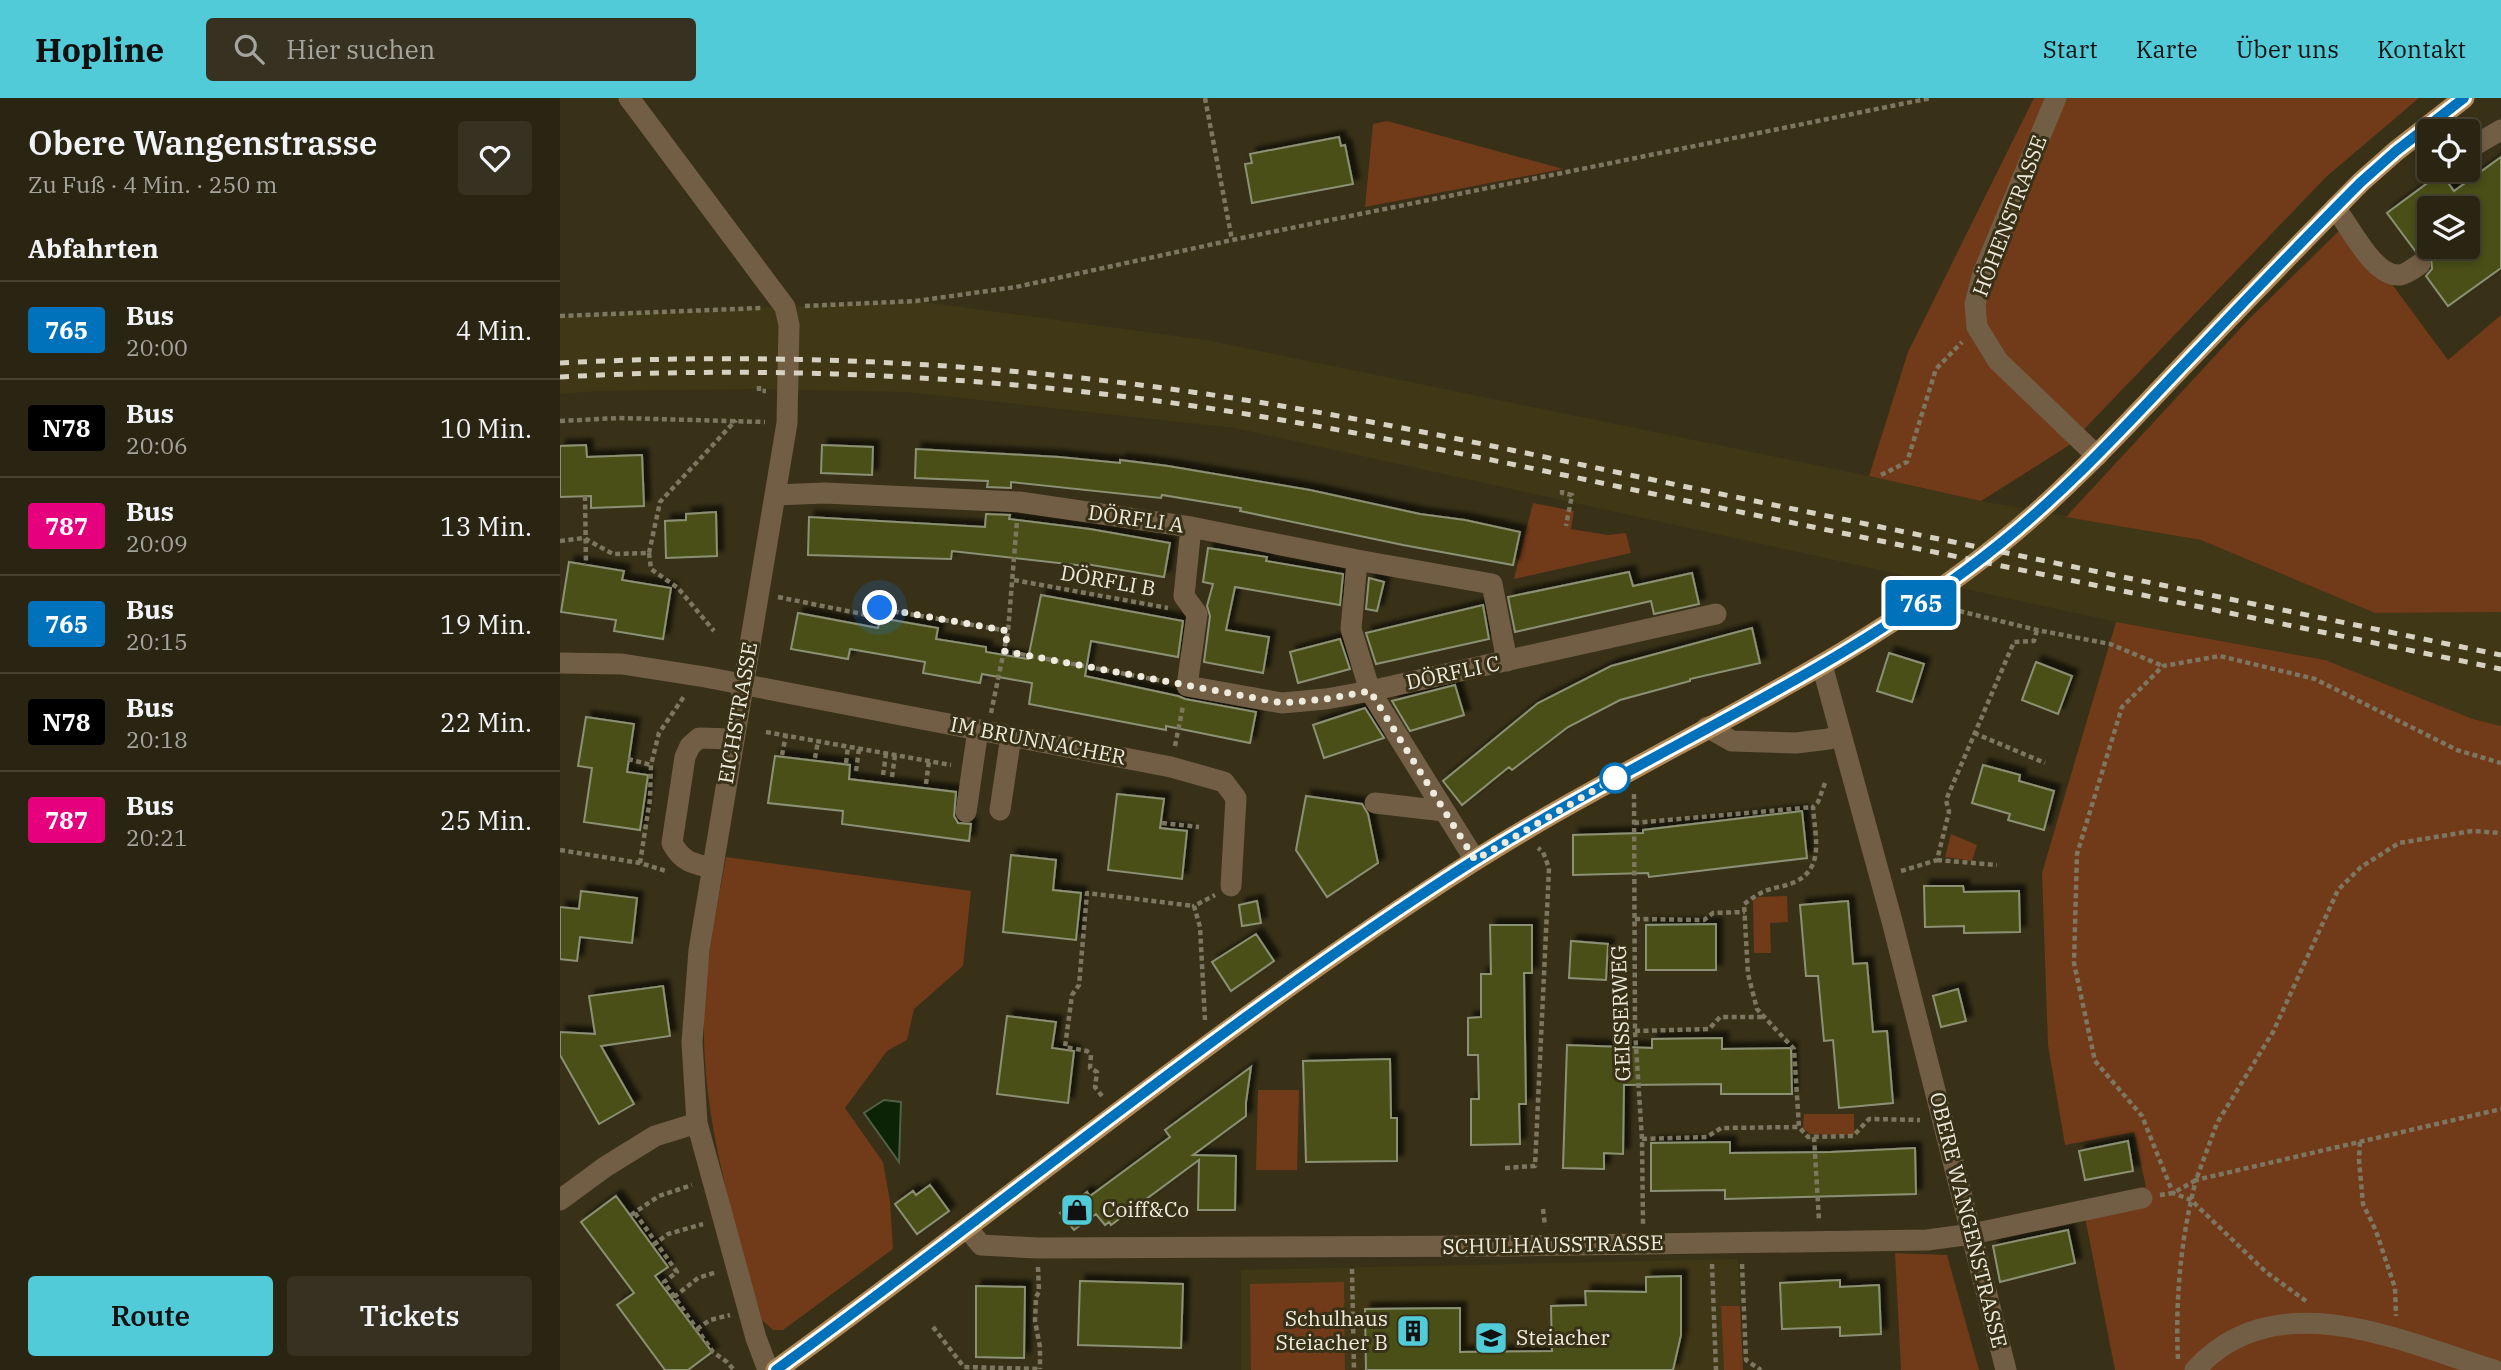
<!DOCTYPE html>
<html lang="de">
<head>
<meta charset="utf-8">
<style>
	:root { --surface:#2a2512; --page:#363120; --text:#f1f3f6; --muted:#a5a59f; --line:#464232; --accent:#52cbd9 }
	body { margin:0; font-family:"IBM Plex Serif",serif; background:var(--page); color:var(--text); height:100vh; display:flex; flex-direction:column; font-size:26px; white-space:nowrap }
	* { box-sizing:border-box; margin:0 }
	p { font-size:23px; color:var(--muted) }
	.icon { flex:none; width:38px; height:38px; fill:none; stroke:currentColor; stroke-width:2; stroke-linecap:round; stroke-linejoin:round }
	.map { position:relative; flex:1; overflow:hidden }
	.side { display:flex; flex-direction:column; background:var(--surface); width:560px }
	.side>* { flex:none }
	.badge { padding:0 14px; border-radius:5px; font-size:24px; line-height:46px }
	.buttons { position:absolute; left:1857px; top:21px; display:grid; gap:14px }
	.buttons a { display:grid; place-items:center; width:63px; height:63px; border-radius:7px; background:var(--surface); box-shadow:0 4px 10px #0003,0 0 0 2px var(--line); font-size:35px }
	.you { position:absolute; width:35px; height:35px; margin:-18px; border:5px solid #fff; border-radius:50%; background:#1a73e8; box-shadow:0 0 0 10px #1a73e833 }
	.map>.badge { position:absolute; translate:-50% -50%; box-shadow:0 0 0 4px #fff }
	h2 { padding:0 28px; font-size:26px; line-height:63px }
	.round { display:grid; place-items:center; flex:none; width:74px; height:74px; border-radius:7px; background:var(--page) }
	.headline { display:flex; align-items:center; justify-content:space-between; height:119px; padding:0 28px }
	h1 { font-size:33px; font-weight:600; line-height:52px }
	.button { display:flex; gap:14px; margin-top:auto; padding:14px 28px }
	.button a { flex:1; height:80px; border-radius:7px; background:var(--accent); color:#111; font-size:28px; font-weight:600; line-height:80px; text-align:center }
	.button a+a { background:var(--page); color:var(--text) }
	ul { padding:0; list-style:none }
	li { display:flex; align-items:center; gap:21px; height:98px; padding:0 28px; border-top:2px solid var(--line) }
	li div { flex:1 }
	li b { display:block; font-size:26px }
	li em { font-style:normal }
	li .badge { min-width:77px; font-weight:700; text-align:center }
	header { display:flex; align-items:center; gap:42px; box-sizing:border-box; height:98px; padding:0 35px; background:var(--accent); color:#111 }
	header strong { font-size:33px }
	nav { display:flex; gap:38px; margin-inline-start:auto; font-size:24px }
	.search { width:490px; height:63px; background:var(--page); display:flex; align-items:center; gap:18px; box-sizing:border-box; padding:0 24px; border-radius:7px; color:var(--muted); font-size:26px }
	main { display:flex; flex:1; min-height:0 }
	.map>svg:first-child { display:block }
</style>
</head>
<body>
<header>
<strong>Hopline</strong>
<div class="search"><svg class="icon" aria-label="search" viewBox="0 0 24 24"><circle cx="10" cy="10" r="6"/><path d="M15 15l6 6"/></svg>Hier suchen</div>
<nav><a>Start</a><a>Karte</a><a>Über uns</a><a>Kontakt</a></nav>
</header>
<main>
<section class="side">
<div class="headline"><div><h1>Obere Wangenstrasse</h1><p>Zu Fuß · 4 Min. · 250 m</p></div><a class="round"><svg class="icon" aria-label="heart" viewBox="0 0 24 24"><path d="M12 20l-8-8c-3-5 5-10 8-4 3-6 11-1 8 4z"/></svg></a></div>
<h2>Abfahrten</h2>
<ul>
<li><span class="badge" style="background:#0072bc;color:#fff">765</span><div><b>Bus</b><p>20:00</p></div><em>4 Min.</em></li>
<li><span class="badge" style="background:#000;color:#fff">N78</span><div><b>Bus</b><p>20:06</p></div><em>10 Min.</em></li>
<li><span class="badge" style="background:#e6007e;color:#fff">787</span><div><b>Bus</b><p>20:09</p></div><em>13 Min.</em></li>
<li><span class="badge" style="background:#0072bc;color:#fff">765</span><div><b>Bus</b><p>20:15</p></div><em>19 Min.</em></li>
<li><span class="badge" style="background:#000;color:#fff">N78</span><div><b>Bus</b><p>20:18</p></div><em>22 Min.</em></li>
<li><span class="badge" style="background:#e6007e;color:#fff">787</span><div><b>Bus</b><p>20:21</p></div><em>25 Min.</em></li>
</ul>
<div class="button"><a>Route</a><a>Tickets</a></div>
</section>
<div class="map">
<svg width="1941" height="1272" viewBox="0 0 1941 1272">
	<defs>
		<filter id="shadow"><feDropShadow dx="6" dy="-6" stdDeviation="2" flood-color="#0009"/></filter>
	</defs>
	<rect width="100%" height="100%" fill="#383118"/>
	<path fill="#403716" d="M 356,203 L 646,242 L 1309,378 L 1421,403 L 1641,442 L 1815,515 L 1941,514 L 1941,628 L 1913,621 L 1765,562 L 1556,524 L 675,330 L 348,294 L 193,291 L 38,293 L 0,296 L 0,218 Z
		M 1178,1161 L 1183,1272 L 681,1272 L 681,1172 Z"/>
	<path fill="#713a19" d="M 1474,0 L 1859,0 L 1766,79 L 1508,348 L 1421,403 L 1309,378 L 1348,254 Z
		M 827,23 L 1003,71 L 805,109 L 813,26 Z
		M 1787,125 L 1888,262 L 1941,217 L 1941,514 L 1815,515 L 1641,442 L 1506,419 L 1690,220 Z
		M 973,405 L 1014,413 L 1011,431 L 1048,437 L 1066,435 L 1071,455 L 954,481 Z
		M 1556,524 L 1765,562 L 1913,621 L 1941,628 L 1941,1272 L 1555,1272 L 1522,1104 L 1586,1089 L 1574,1034 L 1505,1047 L 1488,947 L 1482,775 Z
		M 1391,736 L 1417,747 L 1412,763 L 1385,759 Z
		M 166,759 L 411,793 L 403,868 L 354,911 L 347,942 L 327,953 L 285,1010 L 323,1064 L 330,1103 L 333,1151 L 223,1232 L 213,1232 L 202,1222 C 172,1116 137,1008 145,896 C 148,850 158,804 166,759 Z
		M 1227,798 L 1228,824 L 1210,825 L 1211,855 L 1194,855 L 1193,803 L 1198,799 Z
		M 698,992 L 739,992 L 737,1072 L 696,1072 Z
		M 1244,1016 L 1294,1016 L 1294,1037 L 1250,1036 L 1243,1030 Z
		M 1335,1155 L 1387,1157 L 1419,1272 L 1341,1272 Z
		M 784,1184 L 785,1272 L 691,1272 L 690,1186 Z
		M 1161,1208 L 1180,1208 L 1183,1272 L 1164,1272 Z"/>
	<path fill="#0c2305" stroke="#505f46" stroke-width="2" d="M 324,1002 L 341,1004 L 339,1064 L 304,1015 Z"/>
	<path fill="#485015" stroke="#8c9175" stroke-width="2" fill-rule="evenodd" filter="url(#shadow)" d="M 779,39 L 781,48 L 785,47 L 793,86 L 692,105 L 685,66 L 692,65 L 690,56 Z
		M 1941,59 L 1941,170 L 1888,208 L 1866,178 L 1872,171 L 1871,159 L 1865,154 L 1856,154 L 1827,115 L 1881,75 L 1894,93 ZM 1869,110 L 1908,110 L 1908,149 L 1869,149 Z
		M 26,347 L 27,359 L 82,357 L 84,408 L 31,410 L 31,398 L 0,399 L 0,348 Z
		M 262,347 L 313,349 L 312,377 L 261,375 Z
		M 356,351 L 499,359 L 560,365 L 560,362 L 608,368 L 750,392 L 860,416 L 905,422 L 960,434 L 953,467 L 843,447 L 680,413 L 681,410 L 602,397 L 601,400 L 451,384 L 451,390 L 427,389 L 428,383 L 355,380 Z
		M 156,414 L 157,458 L 106,460 L 105,423 L 126,422 L 126,416 Z
		M 426,416 L 450,417 L 449,421 L 530,431 L 610,445 L 604,479 L 526,466 L 525,468 L 392,453 L 391,461 L 248,457 L 249,419 L 425,429 Z
		M 648,450 L 707,459 L 706,463 L 783,476 L 780,507 L 675,489 L 666,532 L 709,539 L 703,575 L 644,564 L 650,518 L 647,508 L 653,486 L 643,484 Z
		M 9,464 L 64,473 L 62,482 L 111,490 L 103,541 L 54,533 L 56,522 L 1,514 Z
		M 1069,474 L 1073,488 L 1132,475 L 1139,506 L 1094,516 L 1091,503 L 955,534 L 948,499 Z
		M 809,480 L 824,484 L 817,513 L 806,511 Z
		M 481,497 L 623,523 L 618,559 L 531,543 L 525,578 L 618,598 L 625,601 L 696,614 L 690,645 L 606,628 L 606,632 L 469,606 L 472,585 L 422,576 L 420,585 L 363,575 L 365,564 L 290,551 L 288,561 L 231,551 L 238,515 L 318,530 L 320,520 L 378,530 L 376,541 L 426,549 L 426,554 L 468,561 Z
		M 923,507 L 929,541 L 816,566 L 806,535 Z
		M 1192,530 L 1200,565 L 1130,581 L 1130,583 L 1060,602 L 1008,629 L 952,672 L 949,669 L 902,707 L 883,683 L 978,605 L 1051,568 Z
		M 780,541 L 790,571 L 738,585 L 730,554 Z
		M 1329,555 L 1364,566 L 1352,604 L 1317,593 Z
		M 1476,564 L 1512,578 L 1498,616 L 1462,602 Z
		M 895,587 L 904,617 L 850,633 L 832,603 Z
		M 805,610 L 824,640 L 764,660 L 753,627 Z
		M 26,619 L 74,626 L 67,674 L 88,677 L 80,732 L 24,724 L 32,670 L 18,668 Z
		M 215,658 L 290,667 L 289,681 L 396,694 L 394,718 L 398,725 L 411,726 L 409,743 L 282,726 L 283,713 L 208,705 Z
		M 1423,667 L 1460,677 L 1459,683 L 1494,693 L 1484,732 L 1448,722 L 1450,716 L 1412,705 Z
		M 557,696 L 604,701 L 600,730 L 627,733 L 622,781 L 548,772 Z
		M 746,698 L 802,706 L 808,716 L 818,765 L 767,799 L 736,752 Z
		M 1242,713 L 1247,760 L 1089,779 L 1088,775 L 1013,777 L 1013,737 L 1083,735 L 1083,732 Z
		M 451,757 L 496,762 L 493,792 L 521,795 L 516,842 L 443,834 Z
		M 1364,788 L 1403,788 L 1404,794 L 1459,793 L 1460,834 L 1404,835 L 1404,828 L 1365,829 Z
		M 21,793 L 77,800 L 72,845 L 20,839 L 17,863 L 0,861 L 0,809 L 19,811 Z
		M 697,803 L 701,825 L 682,828 L 679,807 Z
		M 1288,803 L 1293,866 L 1307,865 L 1313,934 L 1327,933 L 1333,1005 L 1279,1010 L 1273,942 L 1264,943 L 1258,878 L 1246,878 L 1240,807 Z
		M 1156,826 L 1156,872 L 1086,872 L 1086,827 Z
		M 930,827 L 972,827 L 972,875 L 964,875 L 966,1006 L 959,1006 L 960,1046 L 911,1047 L 911,1001 L 919,1001 L 918,957 L 908,957 L 908,920 L 921,919 L 921,876 L 931,876 Z
		M 696,836 L 714,863 L 671,893 L 652,864 Z
		M 1011,843 L 1048,846 L 1046,882 L 1009,880 Z
		M 103,888 L 110,938 L 41,948 L 74,1006 L 39,1026 L 0,957 L 0,934 L 35,936 L 29,898 Z
		M 1398,891 L 1406,923 L 1381,929 L 1373,898 Z
		M 447,918 L 496,924 L 492,950 L 514,953 L 508,1005 L 437,996 Z
		M 1162,940 L 1162,951 L 1231,950 L 1232,996 L 1161,996 L 1161,986 L 1064,987 L 1063,1056 L 1044,1055 L 1044,1071 L 1003,1070 L 1007,947 L 1092,950 L 1092,941 Z
		M 830,961 L 831,1020 L 837,1020 L 837,1063 L 746,1064 L 743,963 Z
		M 691,969 L 686,1004 L 686,1018 L 633,1057 L 676,1058 L 675,1112 L 638,1112 L 639,1062 L 551,1127 L 549,1124 L 545,1127 L 536,1116 L 514,1132 L 500,1115 L 527,1094 L 530,1098 L 610,1039 L 605,1032 Z
		M 1568,1043 L 1573,1073 L 1525,1082 L 1519,1053 Z
		M 1170,1044 L 1170,1055 L 1271,1054 L 1355,1050 L 1356,1096 L 1165,1101 L 1165,1092 L 1091,1093 L 1091,1045 Z
		M 370,1087 L 389,1113 L 357,1136 L 335,1106 L 353,1093 L 356,1097 Z
		M 56,1098 L 108,1169 L 95,1178 L 152,1254 L 128,1272 L 105,1272 L 57,1207 L 74,1195 L 21,1124 Z
		M 1508,1132 L 1515,1165 L 1440,1184 L 1433,1148 Z
		M 1121,1178 L 1121,1237 L 1113,1272 L 806,1272 L 805,1211 L 900,1210 L 900,1254 L 992,1253 L 991,1208 L 1026,1207 L 1025,1193 L 1086,1194 L 1086,1179 Z
		M 1280,1182 L 1280,1189 L 1319,1187 L 1321,1236 L 1280,1238 L 1280,1229 L 1222,1231 L 1220,1185 Z
		M 520,1183 L 623,1186 L 621,1250 L 518,1247 Z
		M 416,1188 L 465,1189 L 464,1260 L 416,1259 Z"/>
	<g fill="none" stroke-linecap="round" stroke-linejoin="round">
		<path stroke="#7d7762" stroke-width="4.5" stroke-dasharray="5 3.5" stroke-linecap="butt" d="M 645,0 L 672,142
			M 245,208 L 356,203 L 456,189 L 672,142 L 1371,0
			M 0,218 L 201,210
			M 199,288 L 199,293 L 206,293
			M 0,323 L 59,320 L 205,324
			M 1321,377 L 1347,364 L 1376,271 L 1402,244
			M 1002,392 L 1002,395 L 1012,397 L 1006,428
			M 25,398 L 26,467
			M 0,443 L 24,440 L 53,456 L 89,455 L 100,404 L 176,322
			M 89,455 L 91,471 L 118,490 L 154,533
			M 454,482 L 608,510
			M 218,499 L 307,517 L 320,511 L 448,533
			M 1391,511 L 1477,532 L 1550,546 L 1603,568
			M 444,553 L 608,584
			M 431,615 L 448,533 L 457,423
			M 206,634 L 391,667
			M 1414,635 L 1485,665
			M 615,648 L 623,608
			M 222,657 L 226,637
			M 255,660 L 258,643
			M 68,661 L 91,667
			M 286,665 L 288,649
			M 296,673 L 299,651
			M 323,677 L 326,656
			M 332,679 L 335,657
			M 1265,685 L 1258,704 L 1253,709 C 1255,740 1266,773 1230,786 C 1221,789 1211,790 1203,794 C 1196,797 1190,802 1184,806 L 1188,876 L 1197,911 L 1234,951 L 1239,1029 L 1248,1039 L 1293,1038 L 1309,1021 L 1360,1022
			M 366,686 L 369,663
			M 1074,696 L 1075,933 L 1082,1041 L 1083,1126
			M 602,725 L 639,729
			M 1074,725 L 1253,709
			M 0,752 L 80,765 L 106,773
			M 1377,762 L 1437,767
			M 80,765 L 90,701 L 91,667 L 99,635 L 125,597
			M 1341,773 L 1377,762 L 1389,714 L 1386,702 L 1454,544 L 1474,543 L 1477,532
			M 1075,821 L 1144,822 L 1153,815 L 1185,814
			M 645,922 L 640,829 L 634,808 L 655,797
			M 1075,933 L 1149,931 L 1160,919 L 1203,919
			M 542,998 L 535,989 L 537,974 L 530,970 L 531,957 L 527,953 L 505,949 L 512,897 L 519,887 L 527,795 L 634,808
			M 1254,1039 L 1259,1122
			M 1082,1041 L 1147,1039 L 1161,1030 L 1239,1029
			M 1800,1044 L 1799,1062 L 1803,1106 L 1816,1133 L 1835,1190 L 1836,1218
			M 945,1070 L 975,1068 L 989,770 L 983,754 L 978,750
			M 1600,1097 L 1613,1095 L 1636,1082 L 1657,1025 L 1713,934 L 1778,792 L 1801,769 L 1839,745 L 1912,733 L 1941,735
			M 983,1111 L 985,1128
			M 75,1115 L 117,1174 L 104,1184 L 153,1254 L 167,1264 L 174,1272
			M 71,1117 L 99,1098 L 132,1087
			M 93,1147 L 108,1136 L 143,1126
			M 1152,1166 L 1156,1272
			M 1182,1166 L 1186,1262 L 1201,1272
			M 478,1169 L 479,1194 L 476,1199 L 475,1223 L 480,1249 L 480,1271
			M 792,1171 L 794,1272
			M 114,1199 L 138,1180 L 157,1174
			M 1746,1203 L 1706,1174 L 1631,1102 L 1613,1095 L 1582,1018 L 1535,963 L 1514,865 L 1517,756 L 1562,609 L 1603,568 L 1660,558 L 1755,581 L 1897,652 L 1941,665
			M 373,1229 L 404,1269 L 480,1271
			M 137,1231 L 150,1222 L 170,1217
			M 1618,1261 C 1615,1201 1621,1139 1636,1082 L 1941,1011"/>
		<path stroke="#725e45" stroke-width="21" d="M 69,0 L 225,209 L 229,227 L 227,325 L 139,852 L 132,944 L 137,1025 L 196,1240 L 208,1272
			M 1496,0 L 1423,175 L 1415,206 L 1417,229 L 1438,263 L 1537,358
			M 1908,39 L 1915,47 L 1941,32
			M 1775,110 C 1791,129 1813,179 1840,177 C 1847,176 1854,170 1860,166
			M 215,397 L 265,395 L 459,404 L 631,429 L 797,462 L 932,486 L 947,563
			M 631,429 L 624,498 L 637,516 L 627,588 L 722,605 L 766,601 L 810,593 L 1156,516
			M 797,462 L 791,531 L 810,593 L 915,762
			M 0,565 L 62,566 L 145,579 L 611,669 L 664,684 L 676,700 L 671,788
			M 1262,567 L 1332,823 L 1446,1272
			M 1147,629 L 1172,643 L 1236,645 L 1269,641 L 1281,636
			M 815,705 L 884,713
			M 440,712 L 451,638
			M 406,714 L 418,632
			M 153,770 C 133,766 122,764 112,745 L 125,659 L 130,648 L 139,640 L 173,641
			M 0,1102 L 45,1069 L 95,1038 L 137,1025
			M 408,1131 L 421,1147 L 477,1150 L 947,1148 L 1367,1142 L 1412,1136 L 1582,1100
			M 1635,1272 C 1715,1183 1840,1243 1934,1272"/>
		<path stroke="#b28854" stroke-width="21" d="M 216,1272 C 448,1104 669,919 911,765 C 1085,654 1280,576 1441,445 C 1503,395 1558,336 1613,278 C 1675,213 1738,148 1801,84 L 1836,53 L 1904,0"/>
		<path stroke="#d6d1c1" stroke-width="5" stroke-dasharray="9 9" stroke-linecap="butt" d="M 0,265 C 211,254 423,264 632,294 C 808,319 982,359 1156,395 C 1418,449 1679,503 1941,557
			M 0,279 C 181,269 363,275 543,296 C 750,320 953,367 1156,409 C 1418,463 1679,517 1941,571"/>
	</g>
	<g fill="none" stroke-linecap="round" stroke-linejoin="round">
		<defs>
			<path id="line" d="M 216,1272 C 448,1103 669,919 910,765 C 1085,654 1280,576 1441,445 C 1503,395 1558,336 1613,278 C 1675,213 1737,148 1801,84 L 1836,53 L 1904,0"/>
		</defs>
		<use href="#line" stroke="#fff" stroke-width="16"/>
		<use href="#line" stroke="#0072bc" stroke-width="10"/>
		<path stroke="#efebdc" stroke-width="7" stroke-dasharray="0 12.6" d="M 320,510 L 448,533 L 444,553 L 722,605 L 766,601 L 810,593 L 915,762 L 1055,680"/>
	</g>
	<defs>
		<symbol id="shop-square" viewBox="-11 -11 22 22"><rect x="-9" y="-9" width="18" height="18" rx="4" fill="#52cbd9" stroke="#383118"/><path d="M-5-2.5h2.3a2.7 3.5 0 0 1 5.4 0H5L5.5 6h-11ZM-1.5-2.5h3a1.5 2.3 0 0 0-3 0Z" fill="#111"/></symbol>
		<symbol id="building-square" viewBox="-11 -11 22 22"><rect x="-9" y="-9" width="18" height="18" rx="4" fill="#52cbd9" stroke="#383118"/><path d="M-4-6H4V6H1V3H-1V6H-4ZM-2.5-4.3h1.7v1.8h-1.7ZM.8-4.3h1.7v1.8H.8ZM-2.5-1h1.7V.8h-1.7ZM.8-1h1.7V.8H.8Z" fill="#111"/></symbol>
		<symbol id="school-square" viewBox="-11 -11 22 22"><rect x="-9" y="-9" width="18" height="18" rx="4" fill="#52cbd9" stroke="#383118"/><path d="M0-5L7-2L0 1L-7-2ZM-4 1L0 2.5L4 1V4Q0 6-4 4Z" fill="#111"/></symbol>
	</defs>
	<g fill-rule="evenodd">
		<use href="#shop-square" x="498" y="1093" width="38" height="38"/>
		<use href="#building-square" x="834" y="1214" width="38" height="38"/>
		<use href="#school-square" x="912" y="1221" width="38" height="38"/>
	</g>
	<circle fill="#fff" stroke="#0072bc" stroke-width="3.5" cx="1055" cy="680" r="14"/>
	<g text-anchor="middle" stroke-width="6" stroke-linejoin="round" paint-order="stroke">
		<g font-size="21" fill="#efebdc" stroke="#383118">
			<text transform="translate(1450 118) rotate(-69)" y="7">HÖHENSTRASSE</text>
			<text transform="translate(576 421) rotate(8)" y="7">DÖRFLI A</text>
			<text transform="translate(548 483) rotate(10)" y="7">DÖRFLI B</text>
			<text transform="translate(893 575) rotate(-12)" y="7">DÖRFLI C</text>
			<text transform="translate(178 615) rotate(-80)" y="7">EICHSTRASSE</text>
			<text transform="translate(478 643) rotate(11)" y="7">IM BRUNNACHER</text>
			<text transform="translate(1061 915) rotate(-92)" y="7">GEISSERWEG</text>
			<text transform="translate(1408 1122) rotate(76)" y="7">OBERE WANGENSTRASSE</text>
			<text transform="translate(993 1147) rotate(-1)" y="7">SCHULHAUSSTRASSE</text>
		</g>
		<g font-size="21" fill="#efebdc" stroke="#383118" text-anchor="start">
			<text x="542" y="1119">Coiff&amp;Co</text>
			<text x="828" y="1228" text-anchor="end">Schulhaus<tspan x="828" dy="24">Steiacher B</tspan></text>
			<text x="956" y="1247">Steiacher</text>
		</g>
	</g>
</svg>
<div class="buttons">
<a><svg class="icon" aria-label="locate" viewBox="0 0 24 24"><circle cx="12" cy="12" r="6"/><path d="M12 2v4M12 18v4M2 12h4M18 12h4"/></svg></a>
<a><svg class="icon" aria-label="layers" viewBox="0 0 24 24"><path d="M12 4l9 5-9 5-9-5zM3 14l9 5 9-5"/></svg></a>
</div>
<div class="you" style="left:320px;top:510px"></div>
<b class="badge" style="left:1361px;top:505px;background:#0072bc;color:#fff">765</b>
</div>
</main>
</body>
</html>
